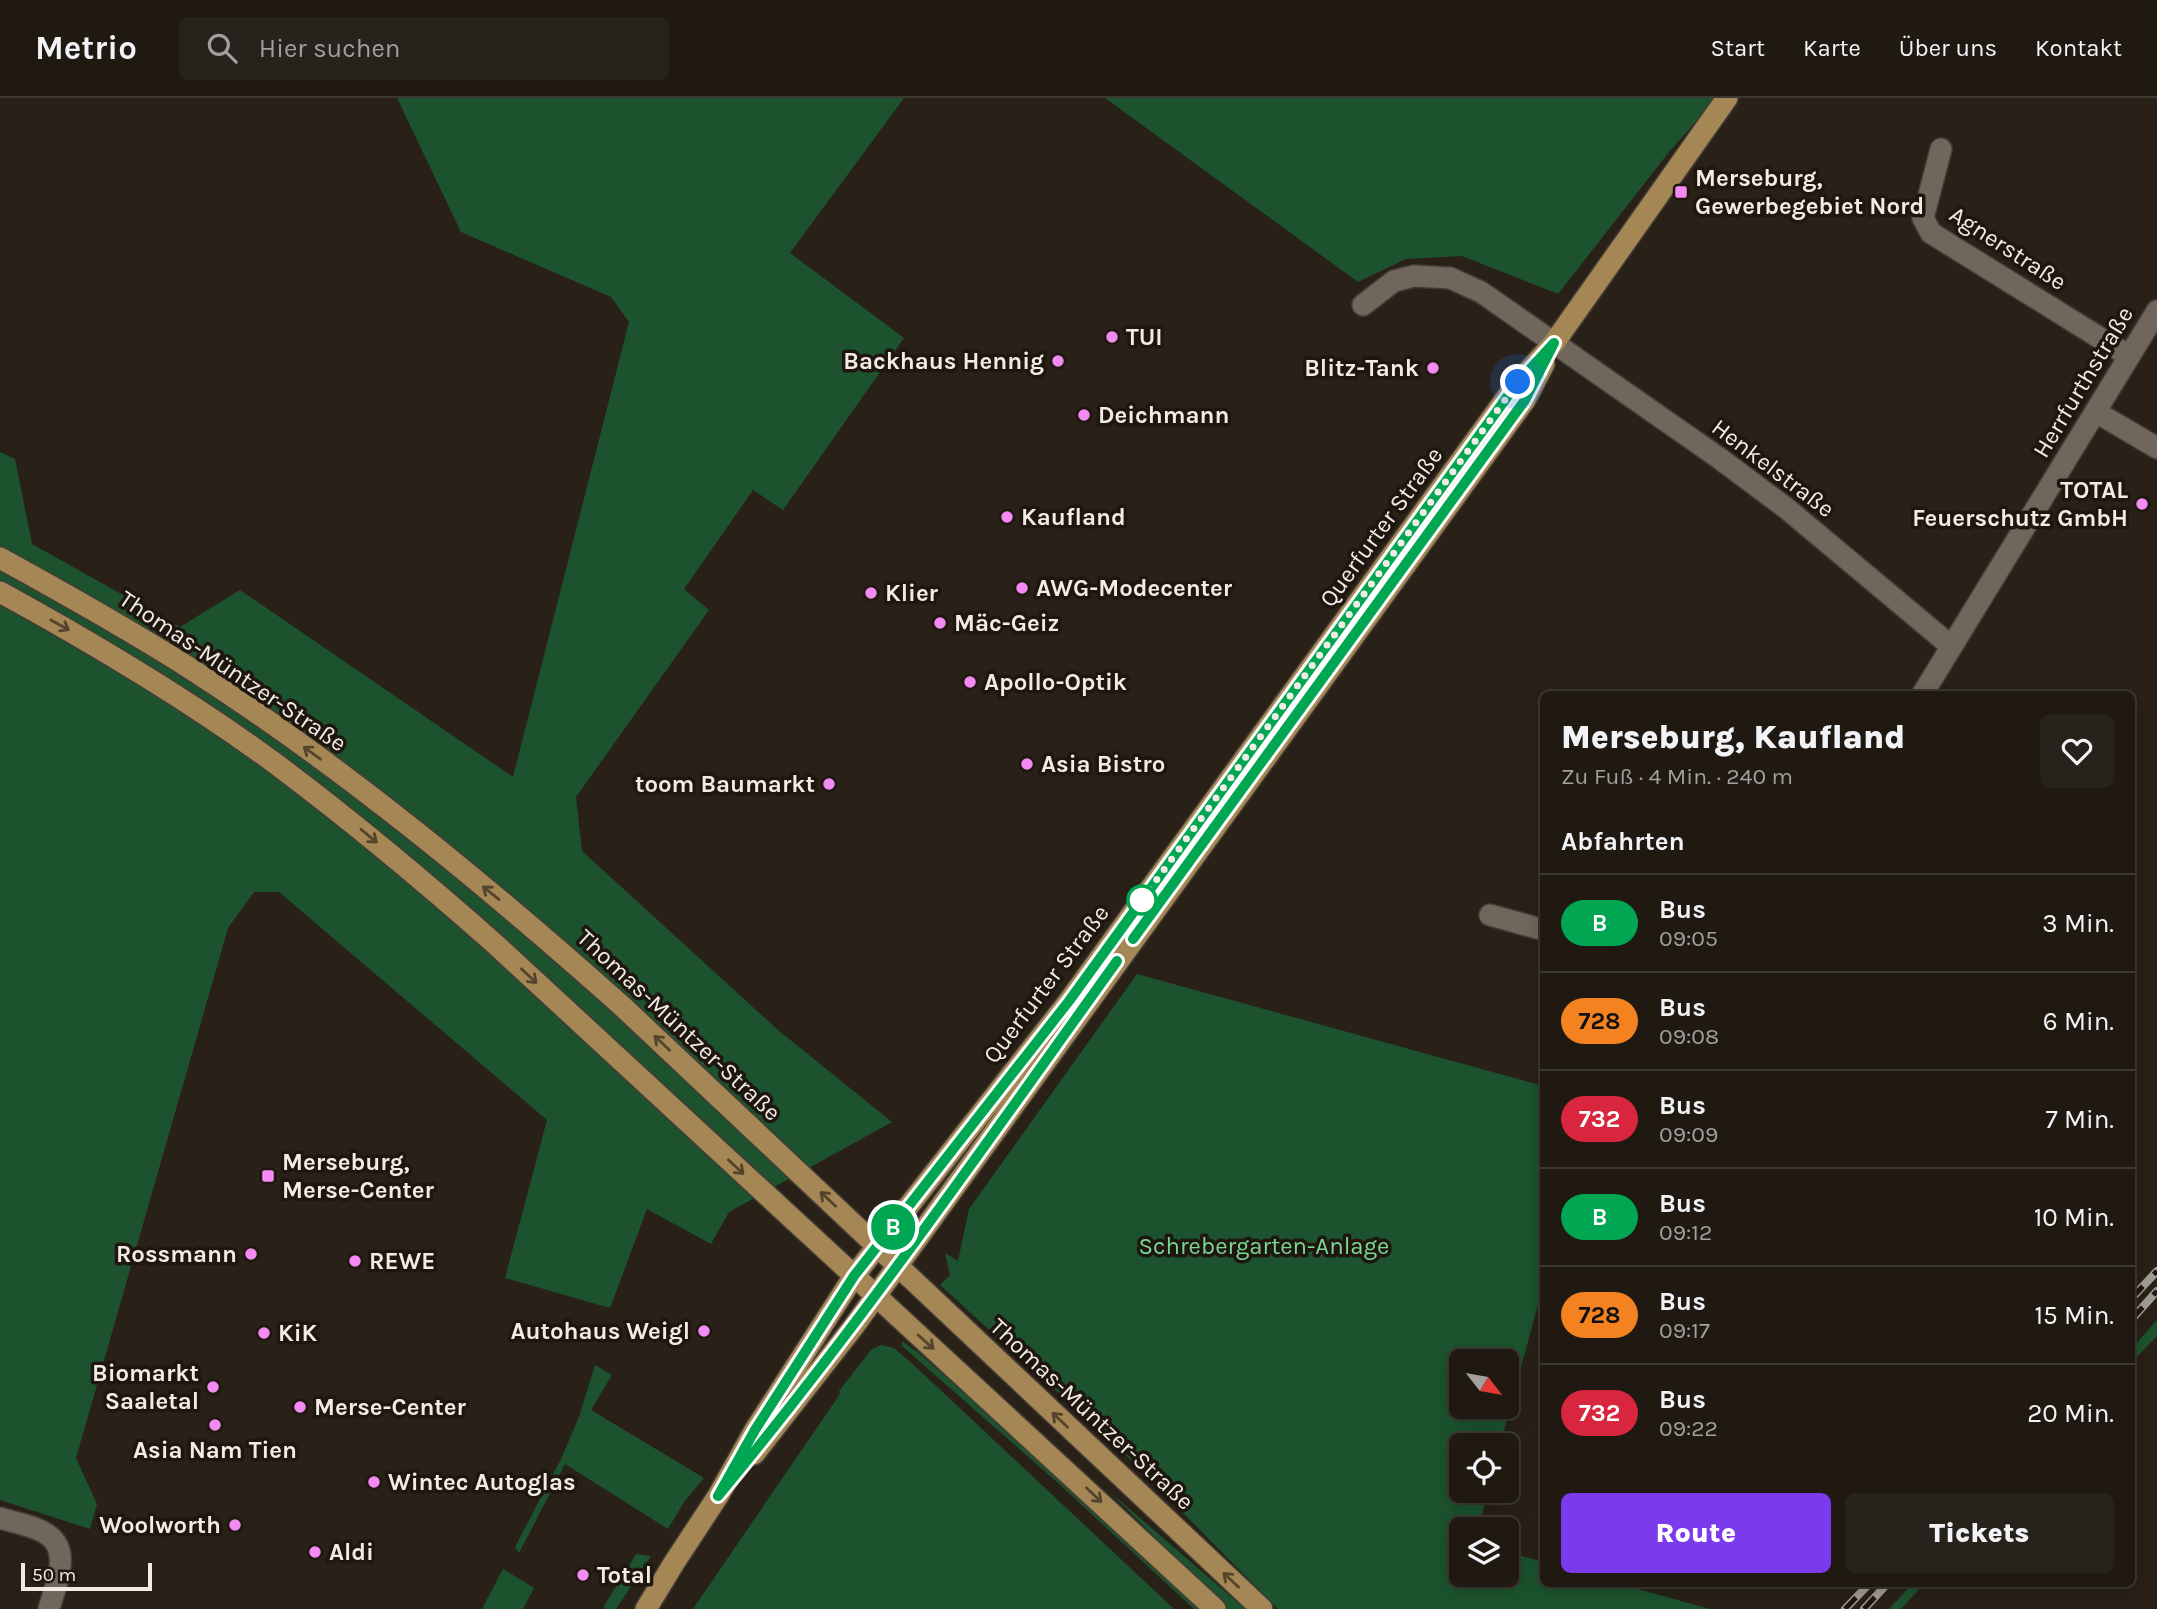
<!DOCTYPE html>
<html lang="de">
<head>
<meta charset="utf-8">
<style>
	:root { --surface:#1f1912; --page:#27221b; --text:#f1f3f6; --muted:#a1a09f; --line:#3c3832; --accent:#7c3aed }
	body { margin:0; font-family:Karla,sans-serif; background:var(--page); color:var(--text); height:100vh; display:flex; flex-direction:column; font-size:26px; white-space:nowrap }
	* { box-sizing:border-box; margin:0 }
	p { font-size:23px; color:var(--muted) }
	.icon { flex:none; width:38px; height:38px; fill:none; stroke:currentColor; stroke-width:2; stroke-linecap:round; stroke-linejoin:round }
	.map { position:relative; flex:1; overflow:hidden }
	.details { position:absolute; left:1540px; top:593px; width:595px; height:896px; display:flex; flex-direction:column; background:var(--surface); border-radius:10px; box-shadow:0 4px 18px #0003,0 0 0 2px var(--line) }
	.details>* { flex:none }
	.badge { padding:0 14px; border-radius:23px; font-size:24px; line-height:46px }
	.needle { width:46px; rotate:121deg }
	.fabs { position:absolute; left:1449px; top:1251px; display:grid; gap:14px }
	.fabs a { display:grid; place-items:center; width:70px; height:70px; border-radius:10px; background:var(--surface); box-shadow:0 4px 18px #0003,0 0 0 2px var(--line); font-size:35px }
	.scale { position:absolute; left:21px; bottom:18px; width:131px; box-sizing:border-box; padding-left:7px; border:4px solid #f2ece6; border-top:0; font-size:19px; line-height:24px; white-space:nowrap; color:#f2ece6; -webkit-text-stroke:5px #1f170f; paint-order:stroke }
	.you { position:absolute; width:35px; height:35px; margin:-18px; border:5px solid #fff; border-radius:50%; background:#1a73e8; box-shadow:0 0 0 10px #1a73e833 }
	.map>.badge { position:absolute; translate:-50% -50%; box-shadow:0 0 0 4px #fff }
	h2 { padding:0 21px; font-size:26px; line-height:63px }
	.round { display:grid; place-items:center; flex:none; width:74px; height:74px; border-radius:10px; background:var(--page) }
	.overview { display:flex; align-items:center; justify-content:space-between; height:119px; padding:0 21px }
	h1 { font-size:33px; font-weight:800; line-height:52px }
	.button { display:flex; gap:14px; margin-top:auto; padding:14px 21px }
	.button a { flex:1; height:80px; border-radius:10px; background:var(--accent); color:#fff; font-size:28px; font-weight:800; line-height:80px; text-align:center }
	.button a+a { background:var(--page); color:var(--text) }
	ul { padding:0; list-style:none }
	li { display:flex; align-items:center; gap:21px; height:98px; padding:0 21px; border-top:2px solid var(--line) }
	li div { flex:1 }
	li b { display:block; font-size:26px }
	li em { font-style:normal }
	li .badge { min-width:77px; font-weight:700; text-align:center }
	header { display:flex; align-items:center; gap:42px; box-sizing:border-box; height:98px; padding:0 35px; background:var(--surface); border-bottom:2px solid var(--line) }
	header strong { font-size:33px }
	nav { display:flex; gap:38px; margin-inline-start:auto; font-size:24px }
	.search { width:490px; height:63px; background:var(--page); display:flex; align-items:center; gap:18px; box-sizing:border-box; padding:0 24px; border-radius:10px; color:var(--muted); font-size:26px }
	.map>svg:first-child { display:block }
</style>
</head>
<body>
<header>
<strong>Metrio</strong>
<div class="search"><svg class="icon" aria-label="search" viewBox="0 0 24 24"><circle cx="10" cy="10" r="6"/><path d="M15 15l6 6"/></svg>Hier suchen</div>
<nav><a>Start</a><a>Karte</a><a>Über uns</a><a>Kontakt</a></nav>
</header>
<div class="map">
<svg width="2157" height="1511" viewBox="0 0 2157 1511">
	<rect width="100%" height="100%" fill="#292118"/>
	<path fill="#1c532e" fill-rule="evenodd" d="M 397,0 L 904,0 L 790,155 L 904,240 L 783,412 L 753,392 L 684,491 L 709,512 L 576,699 L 582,753 L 778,932 L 892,1024 L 729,1114 L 711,1146 L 647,1111 L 610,1210 L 505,1180 L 547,1022 L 279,794 L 254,794 L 228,830 L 76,1360 L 97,1406 L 90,1431 L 0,1402 L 0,354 L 15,361 L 32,446 L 180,529 L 240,492 L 513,679 L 629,224 L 611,199 L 461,134 Z
		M 1105,0 L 1713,0 L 1705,13 L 1669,54 L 1558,196 L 1462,158 L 1406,161 L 1358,184 Z
		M 1137,876 L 1543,988 L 1543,1188 L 1500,1347 L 1461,1348 L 1461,1393 L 1488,1393 L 1478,1431 L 1461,1432 L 1461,1477 L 1507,1477 L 1507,1454 L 1543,1464 L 1544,1486 L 1620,1486 L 1710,1511 L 1278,1511 L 1119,1350 L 940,1187 L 950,1177 L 945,1155 L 958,1163 L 969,1111 ZM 1461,1264 L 1507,1264 L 1507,1309 L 1461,1309 Z
		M 2157,1222 L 2157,1238 L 2132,1264 L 2132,1250 Z
		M 902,1243 L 920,1256 L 1063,1383 L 1200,1511 L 1194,1511 L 1058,1385 L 902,1248 Z
		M 881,1247 L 894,1250 L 917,1270 L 1174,1511 L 693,1511 L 840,1296 L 839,1293 L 871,1252 Z
		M 595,1267 L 612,1277 L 591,1312 L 704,1380 L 684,1404 L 668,1431 L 565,1366 L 519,1455 L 515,1449 L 561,1361 L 579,1319 Z
		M 1110,1394 L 1237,1504 L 1245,1511 L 1226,1511 Z
		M 636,1456 L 651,1458 L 616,1511 L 605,1511 L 604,1508 Z
		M 503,1471 L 534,1490 L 523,1511 L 482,1511 Z
		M 1912,1486 L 1924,1486 L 1901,1511 L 1889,1511 Z"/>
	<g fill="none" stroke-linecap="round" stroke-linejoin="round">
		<defs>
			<path id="minor" d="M 1941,51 L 1923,120 L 1931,135 L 2129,258
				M 1363,207 L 1394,183 L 1414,178 L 1450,180 L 1481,194 L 1719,360 L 1786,410 L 1951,548
				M 2096,314 L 2157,350
				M 1922,597 L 2157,213
				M 1490,817 L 1544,832
				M 0,1420 C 15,1425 36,1428 48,1437 C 72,1454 55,1488 49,1511"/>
			<path id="major" d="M 0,460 C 64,495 126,530 188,569 C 342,668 485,786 622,908 L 1262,1511
				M 0,494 C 95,546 189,602 276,666 C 352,723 424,783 495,846 L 1215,1511
				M 754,1356 L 854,1228 L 1525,302 L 1544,266
				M 646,1511 L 674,1465 L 718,1398 L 755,1332 L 854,1178 L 1069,903 L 1518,284 L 1554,245 L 1727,0"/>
		</defs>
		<use href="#minor" stroke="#433c36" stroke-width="24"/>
		<use href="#major" stroke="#433c36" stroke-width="24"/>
		<use href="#minor" stroke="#70665c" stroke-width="21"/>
		<use href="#major" stroke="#a48754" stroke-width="21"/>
		<defs>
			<path id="rail" d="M 2132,1200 L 2157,1173
				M 2132,1221 L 2157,1193
				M 1845,1511 L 1869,1486
				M 1864,1511 L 1887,1486"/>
		</defs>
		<use href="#rail" stroke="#a39c95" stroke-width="8"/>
		<use href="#rail" stroke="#1f170f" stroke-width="5" stroke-dasharray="16" stroke-linecap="butt"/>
	</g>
	<defs><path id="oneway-shaft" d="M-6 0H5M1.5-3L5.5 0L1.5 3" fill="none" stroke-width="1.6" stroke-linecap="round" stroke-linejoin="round" transform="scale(1.75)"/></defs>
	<g stroke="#54442b">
		<use href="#oneway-shaft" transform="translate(60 527) rotate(29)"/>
		<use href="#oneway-shaft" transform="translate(312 655) rotate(-144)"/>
		<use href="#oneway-shaft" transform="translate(369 738) rotate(40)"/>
		<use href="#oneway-shaft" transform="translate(491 795) rotate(-141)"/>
		<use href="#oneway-shaft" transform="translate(529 878) rotate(43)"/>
		<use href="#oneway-shaft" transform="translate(662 945) rotate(-137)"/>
		<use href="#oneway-shaft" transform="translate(736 1069) rotate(43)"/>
		<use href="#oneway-shaft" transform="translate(828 1101) rotate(-137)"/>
		<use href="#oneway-shaft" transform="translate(926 1244) rotate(42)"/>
		<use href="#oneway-shaft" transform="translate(1060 1322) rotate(-137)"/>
		<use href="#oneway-shaft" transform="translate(1094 1397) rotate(43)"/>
		<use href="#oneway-shaft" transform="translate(1231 1482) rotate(-137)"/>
	</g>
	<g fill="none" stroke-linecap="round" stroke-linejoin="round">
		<defs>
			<path id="line" d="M 1117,863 C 987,1044 860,1227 718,1398 L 755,1332 L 854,1178 L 1069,903 L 1518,284 L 1554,245 L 1525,302 L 1133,841"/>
		</defs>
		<use href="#line" stroke="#fff" stroke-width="16"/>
		<use href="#line" stroke="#00a651" stroke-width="10"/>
		<path stroke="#f2ece6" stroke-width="7" stroke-dasharray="0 12.6" d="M 1142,802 L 1518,284"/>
	</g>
	<g fill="#f28af2" stroke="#1f170f" stroke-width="2.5">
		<rect x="1674" y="87" width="14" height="14" rx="3.5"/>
		<circle cx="1112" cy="239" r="7"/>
		<circle cx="1058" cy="263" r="7"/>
		<circle cx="1433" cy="270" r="7"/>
		<circle cx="1084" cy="317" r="7"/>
		<circle cx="2142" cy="406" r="7"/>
		<circle cx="1007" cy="419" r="7"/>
		<circle cx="1022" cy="490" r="7"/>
		<circle cx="871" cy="495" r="7"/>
		<circle cx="940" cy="525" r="7"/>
		<circle cx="970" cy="584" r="7"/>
		<circle cx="1027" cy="666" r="7"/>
		<circle cx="829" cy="686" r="7"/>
		<rect x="261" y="1071" width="14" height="14" rx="3.5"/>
		<circle cx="251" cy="1156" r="7"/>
		<circle cx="355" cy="1163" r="7"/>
		<circle cx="704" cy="1233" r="7"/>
		<circle cx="264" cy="1235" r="7"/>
		<circle cx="213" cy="1289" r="7"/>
		<circle cx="300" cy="1309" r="7"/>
		<circle cx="215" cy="1327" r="7"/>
		<circle cx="374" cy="1384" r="7"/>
		<circle cx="235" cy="1427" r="7"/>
		<circle cx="315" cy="1454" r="7"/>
		<circle cx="583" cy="1477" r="7"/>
	</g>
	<circle fill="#fff" stroke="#00a651" stroke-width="3.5" cx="1142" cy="802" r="14"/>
	<g text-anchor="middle" stroke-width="7" stroke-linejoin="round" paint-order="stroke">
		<g font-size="24" font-weight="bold" fill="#f2ece6" stroke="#1f170f" text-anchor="start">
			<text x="1695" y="88">Merseburg,<tspan x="1695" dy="28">Gewerbegebiet Nord</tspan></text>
			<text x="1126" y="247">TUI</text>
			<text x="1044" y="271" text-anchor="end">Backhaus Hennig</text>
			<text x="1419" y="278" text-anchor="end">Blitz-Tank</text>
			<text x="1098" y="325">Deichmann</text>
			<text x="2128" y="400" text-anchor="end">TOTAL<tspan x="2128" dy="28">Feuerschutz GmbH</tspan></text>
			<text x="1021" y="427">Kaufland</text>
			<text x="1036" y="498">AWG-Modecenter</text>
			<text x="885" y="503">Klier</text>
			<text x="954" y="533">Mäc-Geiz</text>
			<text x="984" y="592">Apollo-Optik</text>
			<text x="1041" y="674">Asia Bistro</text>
			<text x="815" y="694" text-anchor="end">toom Baumarkt</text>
			<text x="282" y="1072">Merseburg,<tspan x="282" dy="28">Merse-Center</tspan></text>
			<text x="237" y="1164" text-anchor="end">Rossmann</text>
			<text x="369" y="1171">REWE</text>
			<text x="690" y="1241" text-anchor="end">Autohaus Weigl</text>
			<text x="278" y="1243">KiK</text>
			<text x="199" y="1283" text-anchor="end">Biomarkt<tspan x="199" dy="28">Saaletal</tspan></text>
			<text x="314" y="1317">Merse-Center</text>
			<text x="215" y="1360" text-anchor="middle">Asia Nam Tien</text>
			<text x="388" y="1392">Wintec Autoglas</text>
			<text x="221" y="1435" text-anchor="end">Woolworth</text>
			<text x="329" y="1462">Aldi</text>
			<text x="597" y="1485">Total</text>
		</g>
		<g font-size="24" fill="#f2ece6" stroke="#1f170f">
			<text transform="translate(2008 150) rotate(33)" y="8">Agnerstraße</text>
			<text transform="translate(2083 284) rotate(-59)" y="8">Herrfurthstraße</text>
			<text transform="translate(1773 370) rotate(37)" y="8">Henkelstraße</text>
			<text transform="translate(1381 429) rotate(-54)" y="8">Querfurter Straße</text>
			<text transform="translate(233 573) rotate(34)" y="8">Thomas-Müntzer-Straße</text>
			<text transform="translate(1046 886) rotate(-53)" y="8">Querfurter Straße</text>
			<text transform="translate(679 927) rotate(43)" y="8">Thomas-Müntzer-Straße</text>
			<text transform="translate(1092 1316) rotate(43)" y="8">Thomas-Müntzer-Straße</text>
		</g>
		<g font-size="24" fill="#78d893" stroke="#1f170f">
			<text x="1264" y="1156">Schrebergarten-Anlage</text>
		</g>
	</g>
</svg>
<div class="fabs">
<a><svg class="needle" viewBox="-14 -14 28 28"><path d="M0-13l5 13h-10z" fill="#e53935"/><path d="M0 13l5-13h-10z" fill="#a1a09f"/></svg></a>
<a><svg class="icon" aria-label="locate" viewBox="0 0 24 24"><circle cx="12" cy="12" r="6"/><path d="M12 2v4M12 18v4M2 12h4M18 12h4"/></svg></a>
<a><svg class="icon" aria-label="layers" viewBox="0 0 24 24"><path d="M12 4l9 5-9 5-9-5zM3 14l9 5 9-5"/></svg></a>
</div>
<div class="scale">50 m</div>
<div class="you" style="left:1518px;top:284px"></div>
<b class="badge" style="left:893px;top:1129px;background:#00a651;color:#fff">B</b>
<section class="details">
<div class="overview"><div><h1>Merseburg, Kaufland</h1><p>Zu Fuß · 4 Min. · 240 m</p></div><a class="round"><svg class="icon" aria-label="heart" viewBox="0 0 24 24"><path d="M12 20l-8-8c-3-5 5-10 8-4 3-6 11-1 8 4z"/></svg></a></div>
<h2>Abfahrten</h2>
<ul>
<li><span class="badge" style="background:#00a651;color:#fff">B</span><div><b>Bus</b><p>09:05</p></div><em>3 Min.</em></li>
<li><span class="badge" style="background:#f58220;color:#111">728</span><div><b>Bus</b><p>09:08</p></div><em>6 Min.</em></li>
<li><span class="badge" style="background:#d7263d;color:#fff">732</span><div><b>Bus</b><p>09:09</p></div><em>7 Min.</em></li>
<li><span class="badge" style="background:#00a651;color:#fff">B</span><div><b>Bus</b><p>09:12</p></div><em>10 Min.</em></li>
<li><span class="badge" style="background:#f58220;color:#111">728</span><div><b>Bus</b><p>09:17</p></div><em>15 Min.</em></li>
<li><span class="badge" style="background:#d7263d;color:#fff">732</span><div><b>Bus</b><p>09:22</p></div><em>20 Min.</em></li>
</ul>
<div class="button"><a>Route</a><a>Tickets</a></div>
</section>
</div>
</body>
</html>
